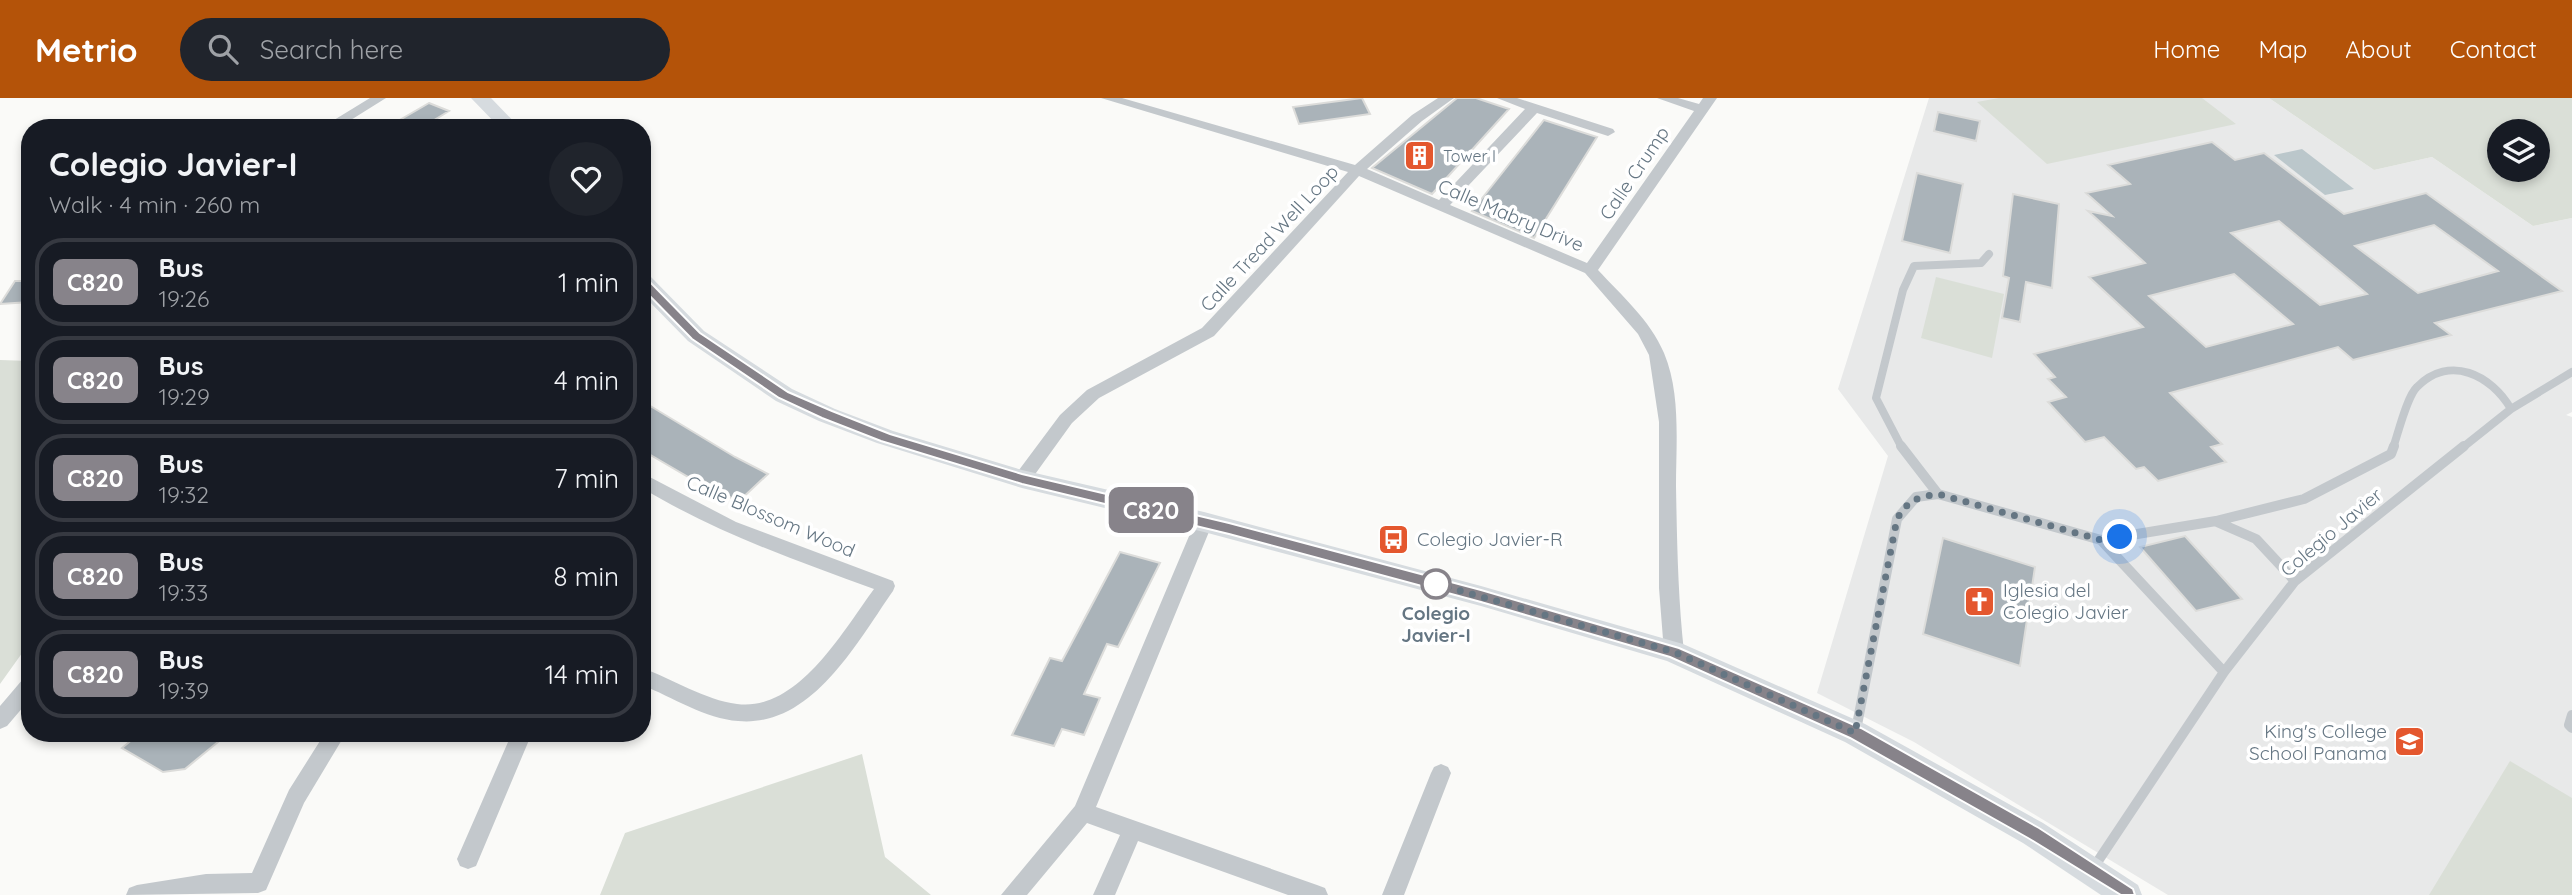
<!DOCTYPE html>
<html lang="en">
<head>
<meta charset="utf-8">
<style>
	:root { --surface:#171b24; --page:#20242c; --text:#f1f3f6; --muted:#9ea1a6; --line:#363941; --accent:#b45309 }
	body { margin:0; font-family:Quicksand,sans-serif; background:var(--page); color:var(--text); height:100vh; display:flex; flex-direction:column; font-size:26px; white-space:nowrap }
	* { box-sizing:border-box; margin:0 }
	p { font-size:23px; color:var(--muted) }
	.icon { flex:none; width:38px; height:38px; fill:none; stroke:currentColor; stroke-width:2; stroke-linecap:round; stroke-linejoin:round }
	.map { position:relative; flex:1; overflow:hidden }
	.panel { position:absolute; left:21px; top:21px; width:630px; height:623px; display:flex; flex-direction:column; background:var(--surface); border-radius:28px; box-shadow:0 4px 10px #0003 }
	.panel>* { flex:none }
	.badge { padding:0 14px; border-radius:10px; font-size:24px; line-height:46px }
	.controls { position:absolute; left:2487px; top:21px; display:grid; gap:14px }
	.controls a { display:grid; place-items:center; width:63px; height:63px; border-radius:50%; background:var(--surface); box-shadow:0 4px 10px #0003; font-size:35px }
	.you { position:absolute; width:35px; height:35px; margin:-18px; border:5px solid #fff; border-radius:50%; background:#1a73e8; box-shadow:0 0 0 10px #1a73e833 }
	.map>.badge { position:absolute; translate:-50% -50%; box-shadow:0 0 0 4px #fff }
	.round { display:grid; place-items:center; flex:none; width:74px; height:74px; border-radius:37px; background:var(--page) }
	.summary { display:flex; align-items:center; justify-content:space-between; height:119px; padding:0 28px }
	h1 { font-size:33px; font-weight:800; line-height:52px }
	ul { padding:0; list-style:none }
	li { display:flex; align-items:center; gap:21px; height:88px; margin:0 14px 10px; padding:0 14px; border:4px solid var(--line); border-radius:28px }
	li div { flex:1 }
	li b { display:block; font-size:26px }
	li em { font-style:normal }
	li .badge { min-width:77px; font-weight:700; text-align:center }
	header { display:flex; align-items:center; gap:42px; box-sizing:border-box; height:98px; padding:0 35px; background:var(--accent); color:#fff }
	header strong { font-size:33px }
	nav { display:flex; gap:38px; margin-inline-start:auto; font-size:24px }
	.search { width:490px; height:63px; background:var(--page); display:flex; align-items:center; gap:18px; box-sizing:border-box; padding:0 24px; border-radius:38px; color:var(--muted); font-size:26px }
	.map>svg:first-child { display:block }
</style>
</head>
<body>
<header>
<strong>Metrio</strong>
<div class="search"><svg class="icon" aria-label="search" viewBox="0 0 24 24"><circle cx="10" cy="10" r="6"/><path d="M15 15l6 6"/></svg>Search here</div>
<nav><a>Home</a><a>Map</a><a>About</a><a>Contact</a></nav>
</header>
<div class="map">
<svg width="2572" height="797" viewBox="0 0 2572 797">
	<rect width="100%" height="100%" fill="#fafaf8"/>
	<path fill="#e8e9e9" d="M 1929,0 L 2269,0 L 2374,72 L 2432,59 L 2533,128 L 2572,120 L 2572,314 L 2566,317 L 2572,319 L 2572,797 L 2168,797 L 1914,644 L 1817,595 L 1888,358 L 1838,291 Z"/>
	<path fill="#dadfd7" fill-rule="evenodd" d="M 1999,0 L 2202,0 L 2236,26 L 2047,66 L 1977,4 Z
		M 2269,0 L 2572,0 L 2572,120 L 2533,128 L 2432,59 L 2374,72 ZM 2499,33 L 2538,33 L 2538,72 L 2499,72 Z
		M 1936,179 L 2004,196 L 1992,260 L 1921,240 Z
		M 0,262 L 30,263 L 30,544 L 0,586 Z
		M 862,656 L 885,759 L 931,797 L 600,797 L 625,735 Z
		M 2510,663 L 2572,700 L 2572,797 L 2429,797 Z"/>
	<path fill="#bbc7cb" d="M 2302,51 L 2354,91 L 2325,97 L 2274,57 Z"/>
	<path fill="#aab3b9" stroke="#dcdcda" stroke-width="2" fill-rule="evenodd" d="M 1362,0 L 1370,16 L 1299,26 L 1293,9 Z
		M 1457,0 L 1476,0 L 1509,11 L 1432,96 L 1372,70 Z
		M 429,5 L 449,13 L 421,30 L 386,30 Z
		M 1938,14 L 1980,23 L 1976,43 L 1934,33 Z
		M 1544,22 L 1597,39 L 1534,140 L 1472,113 Z
		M 2212,44 L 2235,62 L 2264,55 L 2344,116 L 2426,95 L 2562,193 L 2435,225 L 2451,237 L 2353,262 L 2338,249 L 2170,295 L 2222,346 L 2211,349 L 2226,364 L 2158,383 L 2144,369 L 2136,371 L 2104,339 L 2085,344 L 2048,304 L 2066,299 L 2048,281 L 2055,279 L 2034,256 L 2143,229 L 2089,179 L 2145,165 L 2088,113 L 2112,118 L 2086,95 L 2130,86 L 2108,67 ZM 2279,123 L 2367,196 L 2320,207 L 2231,135 ZM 2434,127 L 2498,173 L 2418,195 L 2355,148 ZM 2234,176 L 2293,226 L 2206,249 L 2149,198 Z
		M 1917,75 L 1963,86 L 1950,155 L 1902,143 Z
		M 2013,96 L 2059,106 L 2052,190 L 2026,184 L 2020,224 L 2002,220 L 2009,180 L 2003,178 Z
		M 15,183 L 30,183 L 30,204 L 0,206 Z
		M 642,303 L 735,359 L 768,376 L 738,404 L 694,377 L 690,380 L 642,352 Z
		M 2185,438 L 2242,501 L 2196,513 L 2140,449 Z
		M 1943,440 L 2035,469 L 2020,568 L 1923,536 Z
		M 1120,454 L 1160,465 L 1118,549 L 1107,546 L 1084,596 L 1100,600 L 1084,637 L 1062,631 L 1054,648 L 1012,637 L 1050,560 L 1062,563 Z
		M 140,635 L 229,635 L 185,671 L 163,674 L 122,650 Z"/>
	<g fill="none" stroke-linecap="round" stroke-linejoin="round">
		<path stroke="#c3c8cc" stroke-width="8" d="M 1902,350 L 1876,300 L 1903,192 L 1914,168 L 1981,165 L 1989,156
			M 2393,350 C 2398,336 2407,298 2417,289 C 2450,256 2491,277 2511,311
			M 2462,350 L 2511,311 L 2572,274"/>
		<path stroke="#c3c8cc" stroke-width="10" d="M 1901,348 L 1938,396
			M 2217,424 L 2256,441 L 2295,483
			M 2101,442 L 2224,574
			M 2572,617 L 2569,627 L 2572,630
			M 1856,632 L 1897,421 L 1916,399 L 1938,396 L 2101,442 L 2216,423 L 2304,401 L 2391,356 L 2394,348
			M 2094,769 L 2224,574 L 2295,483 L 2464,348"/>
		<path fill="#c3c8cc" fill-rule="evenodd" d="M 370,0 L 386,0 L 338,30 L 321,30 Z
			M 1101,0 L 1122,0 L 1355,67 L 1412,17 L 1438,0 L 1454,0 L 1422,23 L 1367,71 L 1439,102 L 1525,11 L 1497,0 L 1517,0 L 1613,31 L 1615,34 L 1608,38 L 1537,15 L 1450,107 L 1587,165 L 1694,13 L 1657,0 L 1678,0 L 1699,6 L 1703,0 L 1717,0 L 1598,172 C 1622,198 1650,222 1664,255 C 1681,295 1676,346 1676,388 C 1677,444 1678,499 1684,554 L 1681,560 L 1674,562 L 1667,560 L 1664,554 L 1659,490 L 1659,324 L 1649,257 L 1638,236 L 1585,175 L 1359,78 L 1214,238 L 1099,300 L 1072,325 L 1028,386 L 1016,386 L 1013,381 L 1016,376 L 1060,317 L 1087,292 L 1202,230 L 1348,74 Z
			M 642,375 L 736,424 L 893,483 L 895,488 L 893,493 C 857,544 812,630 738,623 C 706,621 672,599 642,587 L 642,570 C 673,581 705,602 737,606 C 798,614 843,533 874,491 C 794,462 715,434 642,390 Z
			M 1204,417 L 1210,419 L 1213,424 L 1096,709 L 1317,787 L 1325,790 L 1328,797 L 1288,797 L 1138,743 L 1115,797 L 1093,797 L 1120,737 L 1087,725 L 1027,797 L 1001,797 L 1075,708 L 1195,424 L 1198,419 Z
			M 30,579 L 30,601 L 7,628 L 0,631 L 0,608 L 23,581 Z
			M 325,635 L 346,635 L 304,705 L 266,792 L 258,795 L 126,797 L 129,790 L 137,787 L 206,776 L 252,775 L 289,692 Z
			M 512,635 L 532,635 L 476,768 L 468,771 L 460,768 L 457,761 Z
			M 1441,666 L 1448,669 L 1451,675 L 1404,797 L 1382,797 L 1431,675 L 1434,669 Z"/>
		<path fill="#d6dbdf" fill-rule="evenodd" d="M 471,0 L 491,0 L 520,30 L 500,30 Z
			M 642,176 L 650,178 L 704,233 L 792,291 L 835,311 L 893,333 L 1022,372 L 1204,414 L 1481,488 L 1683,546 L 1865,626 L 2043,725 L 2138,787 L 2142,797 L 2101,797 L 2023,745 L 1845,644 L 1667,563 L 1481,508 L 1204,434 L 1022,390 L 877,345 L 819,323 L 776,303 L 688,243 L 642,196 Z"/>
	</g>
	<path fill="#87838a" stroke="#fff" stroke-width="2" d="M 638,180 L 646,180 L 700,235 L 788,294 L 832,313 L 890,336 L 1022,376 L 1229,425 L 1481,492 L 1679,550 L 1861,630 L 2039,730 L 2133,791 L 2135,797 L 2121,797 L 2028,740 L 1850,640 L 1670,559 L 1481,504 L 1229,436 L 1022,386 L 881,343 L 822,320 L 779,300 L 692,241 L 638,186 Z"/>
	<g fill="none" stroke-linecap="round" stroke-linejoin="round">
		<path stroke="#657683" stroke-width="7" stroke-dasharray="0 12.6" d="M 1436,486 L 1430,484 L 1674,554 L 1855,635 L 1897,421 C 1908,402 1917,399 1938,396 L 2101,442 L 2120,439"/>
	</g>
	<defs>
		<symbol id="building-square" viewBox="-11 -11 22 22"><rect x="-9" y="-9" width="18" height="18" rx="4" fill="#e4572e" stroke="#fff"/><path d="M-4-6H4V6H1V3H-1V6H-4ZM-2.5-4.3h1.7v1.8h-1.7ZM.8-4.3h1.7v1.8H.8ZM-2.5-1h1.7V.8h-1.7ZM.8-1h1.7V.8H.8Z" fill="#fff"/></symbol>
		<symbol id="bus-square" viewBox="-11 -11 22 22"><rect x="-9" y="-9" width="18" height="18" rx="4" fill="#e4572e" stroke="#fff"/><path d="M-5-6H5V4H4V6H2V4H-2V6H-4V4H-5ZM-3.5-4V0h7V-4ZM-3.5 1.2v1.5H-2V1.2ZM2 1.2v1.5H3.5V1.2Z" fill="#fff"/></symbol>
		<symbol id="church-square" viewBox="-11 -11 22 22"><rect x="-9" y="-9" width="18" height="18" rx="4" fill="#e4572e" stroke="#fff"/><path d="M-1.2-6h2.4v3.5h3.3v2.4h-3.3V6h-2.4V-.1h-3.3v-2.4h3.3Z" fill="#fff"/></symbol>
		<symbol id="school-square" viewBox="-11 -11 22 22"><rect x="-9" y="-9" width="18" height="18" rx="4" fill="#e4572e" stroke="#fff"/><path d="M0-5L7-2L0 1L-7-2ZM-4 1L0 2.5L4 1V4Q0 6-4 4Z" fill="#fff"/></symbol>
	</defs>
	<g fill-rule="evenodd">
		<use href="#building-square" x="1402" y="40" width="35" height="35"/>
		<use href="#bus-square" x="1376" y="424" width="35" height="35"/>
		<use href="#church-square" x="1962" y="486" width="35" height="35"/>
		<use href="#school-square" x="2392" y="626" width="35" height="35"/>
	</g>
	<circle fill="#fff" stroke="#87838a" stroke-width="3.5" cx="1436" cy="486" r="14"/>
	<g text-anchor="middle" stroke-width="7" stroke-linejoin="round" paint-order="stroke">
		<g font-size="16" fill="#657683" stroke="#fff" text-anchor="start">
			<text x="1443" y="64">Tower I</text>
		</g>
		<g font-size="19" fill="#657683" stroke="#fff">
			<text transform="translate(1634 75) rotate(-56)" y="7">Calle Crump</text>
			<text transform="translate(1511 117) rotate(23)" y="7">Calle Mabry Drive</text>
			<text transform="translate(1269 140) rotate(-47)" y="7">Calle Tread Well Loop</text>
			<text transform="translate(771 418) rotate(23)" y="7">Calle Blossom Wood</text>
			<text transform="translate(2331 434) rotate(-40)" y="7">Colegio Javier</text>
		</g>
		<g font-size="19" fill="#657683" stroke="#fff" text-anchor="start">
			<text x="1417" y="448">Colegio Javier-R</text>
			<text x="2003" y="499">Iglesia del<tspan x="2003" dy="22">Colegio Javier</tspan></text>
			<text x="2387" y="640" text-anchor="end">King's College<tspan x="2387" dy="22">School Panama</tspan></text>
		</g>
		<g font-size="19" font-weight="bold" fill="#657683" stroke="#fff">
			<text x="1436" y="522">Colegio<tspan x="1436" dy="22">Javier-I</tspan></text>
		</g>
	</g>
</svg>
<div class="controls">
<a><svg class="icon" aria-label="layers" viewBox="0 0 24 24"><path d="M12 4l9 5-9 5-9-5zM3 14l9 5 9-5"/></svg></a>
</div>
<div class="you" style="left:2120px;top:439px"></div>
<b class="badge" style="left:1151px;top:412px;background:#87838a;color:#fff">C820</b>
<section class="panel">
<div class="summary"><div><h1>Colegio Javier-I</h1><p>Walk · 4 min · 260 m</p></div><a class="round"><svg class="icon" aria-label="heart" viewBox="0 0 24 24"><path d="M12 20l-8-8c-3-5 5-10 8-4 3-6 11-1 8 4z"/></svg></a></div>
<ul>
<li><span class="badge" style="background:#87838a;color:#fff">C820</span><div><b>Bus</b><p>19:26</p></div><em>1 min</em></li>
<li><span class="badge" style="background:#87838a;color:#fff">C820</span><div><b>Bus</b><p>19:29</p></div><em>4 min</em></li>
<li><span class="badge" style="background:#87838a;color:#fff">C820</span><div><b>Bus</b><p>19:32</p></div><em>7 min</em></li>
<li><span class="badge" style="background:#87838a;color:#fff">C820</span><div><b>Bus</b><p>19:33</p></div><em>8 min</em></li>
<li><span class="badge" style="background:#87838a;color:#fff">C820</span><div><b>Bus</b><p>19:39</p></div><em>14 min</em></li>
</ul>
</section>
</div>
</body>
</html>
